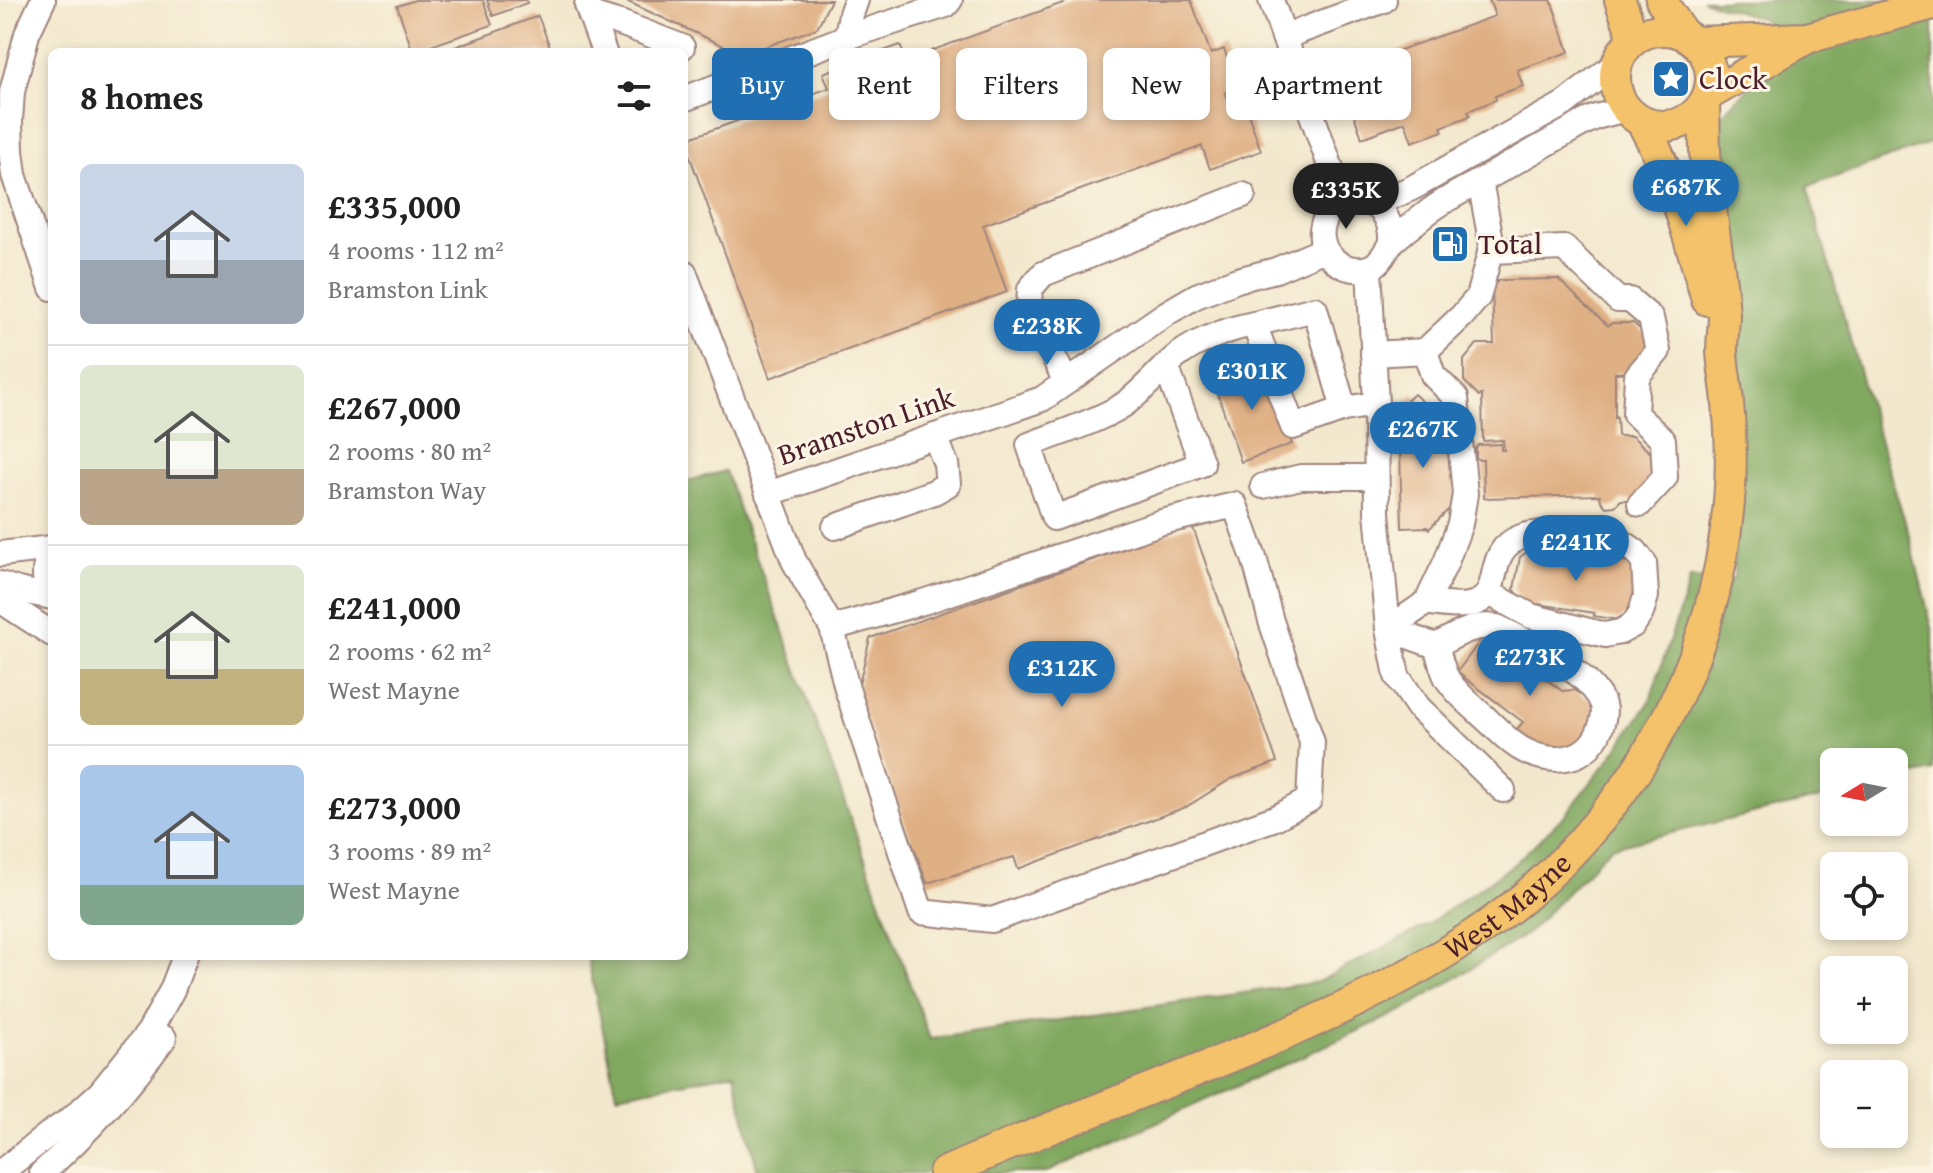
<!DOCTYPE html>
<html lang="en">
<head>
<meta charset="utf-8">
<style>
  body { margin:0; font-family:"Gentium Book Plus",serif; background:#f6f6f6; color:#222; height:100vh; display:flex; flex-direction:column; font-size:30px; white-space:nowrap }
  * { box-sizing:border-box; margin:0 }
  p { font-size:26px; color:#767676 }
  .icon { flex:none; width:44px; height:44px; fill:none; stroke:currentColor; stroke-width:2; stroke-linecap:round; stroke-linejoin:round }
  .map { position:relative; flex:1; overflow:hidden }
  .sheet { position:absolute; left:48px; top:48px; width:640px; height:912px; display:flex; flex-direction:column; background:#fff; border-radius:12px; box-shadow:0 4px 12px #0003 }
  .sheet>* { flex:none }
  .top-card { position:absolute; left:712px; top:48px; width:760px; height:72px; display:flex; gap:16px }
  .needle { width:52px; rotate:260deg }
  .tools { position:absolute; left:1820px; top:748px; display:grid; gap:16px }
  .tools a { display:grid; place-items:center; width:88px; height:88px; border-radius:12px; background:#fff; box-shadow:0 4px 12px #0003; font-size:40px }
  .price { position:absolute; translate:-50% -68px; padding:0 18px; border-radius:28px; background:#1f6fb2; color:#fff; font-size:26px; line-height:52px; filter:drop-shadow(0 2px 4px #0008) }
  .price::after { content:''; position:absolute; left:50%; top:48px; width:24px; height:18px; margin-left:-12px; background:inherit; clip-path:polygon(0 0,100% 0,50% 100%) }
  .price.selected { background:#222; color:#fff }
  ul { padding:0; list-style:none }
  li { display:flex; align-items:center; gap:24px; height:200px; padding:0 32px }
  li+li { border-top:2px solid #e0e0e0 }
  li span { display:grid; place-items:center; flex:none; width:224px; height:160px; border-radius:12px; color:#555 }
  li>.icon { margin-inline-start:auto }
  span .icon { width:96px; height:96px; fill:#fffc; stroke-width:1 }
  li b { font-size:34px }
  h2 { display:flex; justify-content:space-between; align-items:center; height:96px; padding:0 32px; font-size:34px }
  .tag { padding:0 28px; border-radius:12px; background:#fff; box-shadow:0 4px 12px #0003; font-size:28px; line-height:72px }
  .tag.selected { background:#1f6fb2; color:#fff }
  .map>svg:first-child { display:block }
</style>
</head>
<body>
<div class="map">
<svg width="1933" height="1173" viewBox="0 0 1933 1173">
  <rect width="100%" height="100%" fill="#fcf5e5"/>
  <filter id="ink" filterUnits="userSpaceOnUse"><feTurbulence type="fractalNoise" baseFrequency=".0125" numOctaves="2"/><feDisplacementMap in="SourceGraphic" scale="16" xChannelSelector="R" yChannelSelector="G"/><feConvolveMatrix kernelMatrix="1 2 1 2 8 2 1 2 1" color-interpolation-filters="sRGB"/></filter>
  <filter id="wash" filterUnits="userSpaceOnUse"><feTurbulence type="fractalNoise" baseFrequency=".006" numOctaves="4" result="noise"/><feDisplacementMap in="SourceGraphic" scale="32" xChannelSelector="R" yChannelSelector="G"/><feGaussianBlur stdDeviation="1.8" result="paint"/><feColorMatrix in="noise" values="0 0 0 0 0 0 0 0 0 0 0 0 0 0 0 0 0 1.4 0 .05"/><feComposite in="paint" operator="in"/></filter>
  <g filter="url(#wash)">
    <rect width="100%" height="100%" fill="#f3e8cd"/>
    <polygon fill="#80a85f" stroke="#656445" stroke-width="2" points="1702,0 1933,0 1933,142 1807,187 1870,409 1910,538 1933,632 1933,771 1894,780 1894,762 1834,762 1834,795 1611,847 1528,933 1404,1010 1045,1173 758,1173 734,1073 617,1095 587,956 684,956 684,482 725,471 930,1039 1318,982 1425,926 1514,864 1566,814 1608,761 1649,703 1690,579 1734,579 1737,339 1714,159 1721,115 1779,59 1763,19"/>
    <g id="blocks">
      <g fill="#e0b085">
        <polygon points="415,0 483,0 492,25 413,52 397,6"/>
        <polygon points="487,0 526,0 527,3 493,16"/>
        <polygon points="624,0 831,0 817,28 743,55"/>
        <polygon points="1071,0 1191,0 1211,54 1224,49 1238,88 1225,93 1228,101 1242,96 1261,151 1210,169 1202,146 983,225 1007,292 770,378 684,140 829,88 823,73 900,45 906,60"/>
        <polygon points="1489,0 1551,0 1569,52 1517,70 1523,86 1495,96 1496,100 1468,111 1470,116 1441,127 1443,131 1412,142 1405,122 1362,138 1339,72 1495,16"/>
        <polygon points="538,16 552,52 442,52"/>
        <polygon points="1558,279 1608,326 1612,323 1633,323 1648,336 1648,356 1634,372 1615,373 1615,418 1617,417 1618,436 1632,436 1655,457 1655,482 1638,500 1621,500 1615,506 1606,507 1601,501 1600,495 1484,498 1483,460 1479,460 1476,457 1476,448 1479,445 1501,444 1501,450 1504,450 1503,440 1483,441 1482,395 1479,396 1464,381 1464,360 1477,344 1494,344 1492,287 1499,280"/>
        <polygon points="1264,363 1292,444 1241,462 1213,380"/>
        <polygon points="1414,394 1424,403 1426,433 1454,459 1457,501 1429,529 1427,527 1402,528 1399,408"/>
        <polygon points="1192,525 1277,762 1231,779 1186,807 1018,869 1014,857 927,883 857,693 870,638"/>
        <polygon points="1547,537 1553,546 1552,552 1602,561 1602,558 1629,562 1639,578 1634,610 1619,620 1593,616 1594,613 1539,604 1530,611 1514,589 1520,557"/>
        <polygon points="1486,633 1562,691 1574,690 1592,702 1594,725 1575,751 1553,755 1537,742 1525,744 1518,738 1517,729 1523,722 1457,672"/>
      </g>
    </g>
  </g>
  <g filter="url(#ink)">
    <use href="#blocks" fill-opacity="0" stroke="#9e847c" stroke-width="2"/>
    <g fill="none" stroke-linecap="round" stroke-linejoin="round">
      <defs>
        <g id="minor">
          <polyline points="43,0 27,34 12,92 10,121 11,151 14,175 52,288"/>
          <polyline points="1271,0 1343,202"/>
          <polyline points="587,5 604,52"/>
          <polyline points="590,14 623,24 682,47"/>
          <polyline points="847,37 851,14 856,0"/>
          <polyline points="1284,37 1384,0"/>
          <polyline points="684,99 847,37 946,5 950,0"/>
          <polyline points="1375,204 1412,188 1564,104 1617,63"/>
          <path d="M1391 242C1394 194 1335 183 1323 225 1315 253 1345 277 1371 267 1384 261 1385 249 1394 240 1404 231 1416 222 1427 213 1447 197 1472 186 1495 173 1525 156 1555 139 1585 122L1596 117 1626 109"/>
          <polyline points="1490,251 1564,248 1618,300 1630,300 1651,318 1658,351 1637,376 1635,414 1663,440 1665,477 1640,504"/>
          <path d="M1369 268 1376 404 1377 512 1388 629 1436 646C1456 635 1474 623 1497 627 1529 643 1584 668 1601 700 1606 709 1604 719 1600 729 1586 767 1542 765 1514 744 1502 735 1492 724 1482 715 1470 704 1457 694 1448 680 1442 671 1440 657 1436 646"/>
          <polyline points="684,272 794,561 832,628 847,689 921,912 992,920 1275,818 1309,800 1312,742 1271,621 1255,561 1235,505 1162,522 923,602 832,628"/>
          <polyline points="1425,351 1462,316 1478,297 1492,246 1480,181"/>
          <polyline points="1373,354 1425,351 1433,375 1456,398 1465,494 1460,524 1446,562 1427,602 1388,629 1397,676 1418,707 1503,790"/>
          <path d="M1166 366 1202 464 1054 518 1029 445C1059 433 1093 423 1120 407 1143 393 1159 369 1180 354 1199 340 1231 328 1254 324"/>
          <polyline points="1066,382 1029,306 1030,289 1043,274 1243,195"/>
          <polyline points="1344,409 1315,309 1254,324 1293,427 1344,409 1376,404"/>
          <polyline points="1263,486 1301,477 1376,477"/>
          <polyline points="768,494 1042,399 1167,313 1196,296 1237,280 1276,270 1325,249"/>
          <polyline points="835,527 934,492 948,484 946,464 935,436"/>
          <path d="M52 552C43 565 42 581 52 594"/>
          <polyline points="0,554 52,548"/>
          <polyline points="0,584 18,590 52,597"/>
          <polyline points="0,600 52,634"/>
          <path d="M1427 602C1525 622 1470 556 1521 537 1547 527 1597 540 1625 544L1635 551 1644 563 1646 596 1641 613 1633 625 1620 632 1605 635 1531 616 1489 593"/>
          <polyline points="0,1173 49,1134 70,1120 100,1093 149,1032 172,990 185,956"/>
          <path d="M42 1173C88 1132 128 1088 164 1038"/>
        </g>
        <g id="major">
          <polyline points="1620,0 1634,39"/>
          <polyline points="1661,0 1683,34"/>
          <circle cx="1663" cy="78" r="48"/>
          <polyline points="1696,42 1807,38 1933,4"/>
          <polyline points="1708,95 1802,41"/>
          <path d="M1642 122C1674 180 1689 237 1707 300"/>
          <path id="s1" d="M944 1173C1123 1091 1321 1039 1485 927 1553 880 1616 810 1656 738 1697 666 1722 585 1729 502 1732 470 1731 436 1728 404 1727 387 1723 369 1722 352 1722 339 1724 326 1724 314 1721 269 1712 224 1707 179 1704 154 1705 129 1704 104"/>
        </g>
      </defs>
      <use href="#minor" stroke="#9e847c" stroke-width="28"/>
      <use href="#major" stroke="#9e847c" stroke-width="34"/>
      <use href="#minor" stroke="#fff" stroke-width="24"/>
      <use href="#major" stroke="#f3c26a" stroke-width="30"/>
    </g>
  </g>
  <defs>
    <symbol id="sight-square" viewBox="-11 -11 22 22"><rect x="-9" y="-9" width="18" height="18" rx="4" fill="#1f6fb2" stroke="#fcf5e5"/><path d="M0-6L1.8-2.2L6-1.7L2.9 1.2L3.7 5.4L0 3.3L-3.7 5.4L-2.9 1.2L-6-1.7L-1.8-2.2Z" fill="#fff"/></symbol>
    <symbol id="fuel-square" viewBox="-11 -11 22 22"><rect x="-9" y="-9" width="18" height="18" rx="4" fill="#1f6fb2" stroke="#fcf5e5"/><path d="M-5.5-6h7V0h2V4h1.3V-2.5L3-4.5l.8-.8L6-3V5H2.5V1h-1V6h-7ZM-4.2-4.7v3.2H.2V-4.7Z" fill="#fff"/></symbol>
  </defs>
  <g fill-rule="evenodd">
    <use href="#sight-square" x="1649" y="57" width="44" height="44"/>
    <use href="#fuel-square" x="1428" y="222" width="44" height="44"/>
  </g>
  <g text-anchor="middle" stroke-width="6" stroke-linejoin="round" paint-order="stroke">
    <g font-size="30" fill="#4a1f2b" stroke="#fcf5e5" text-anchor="start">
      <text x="1699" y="89">Clock</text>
      <text x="1478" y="254">Total</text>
    </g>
    <g font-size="30" fill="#4a1f2b" stroke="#fcf5e5">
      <text transform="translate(866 426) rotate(-19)" y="10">Bramston Link</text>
      <text dy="10" stroke="none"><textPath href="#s1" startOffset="626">West Mayne</textPath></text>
    </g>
  </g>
</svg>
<div class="tools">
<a><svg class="needle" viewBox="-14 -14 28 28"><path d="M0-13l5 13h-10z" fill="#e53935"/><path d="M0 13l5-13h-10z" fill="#767676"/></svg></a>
<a><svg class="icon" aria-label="locate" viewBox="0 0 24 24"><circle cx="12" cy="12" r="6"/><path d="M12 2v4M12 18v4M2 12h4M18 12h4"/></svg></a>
<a>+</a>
<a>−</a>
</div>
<b class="price" style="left:1686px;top:228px">£687K</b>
<b class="price selected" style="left:1346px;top:231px">£335K</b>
<b class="price" style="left:1047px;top:367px">£238K</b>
<b class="price" style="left:1252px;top:412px">£301K</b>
<b class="price" style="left:1423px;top:470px">£267K</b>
<b class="price" style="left:1576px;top:583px">£241K</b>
<b class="price" style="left:1530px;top:698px">£273K</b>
<b class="price" style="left:1062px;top:709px">£312K</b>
<div class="top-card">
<a class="tag selected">Buy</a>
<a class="tag">Rent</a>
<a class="tag">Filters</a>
<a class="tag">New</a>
<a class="tag">Apartment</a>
</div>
<section class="sheet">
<h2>8 homes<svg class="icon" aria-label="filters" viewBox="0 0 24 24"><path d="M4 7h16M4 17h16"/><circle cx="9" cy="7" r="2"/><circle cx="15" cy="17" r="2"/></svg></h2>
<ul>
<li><span style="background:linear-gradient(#c9d6e8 60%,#9aa5b1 0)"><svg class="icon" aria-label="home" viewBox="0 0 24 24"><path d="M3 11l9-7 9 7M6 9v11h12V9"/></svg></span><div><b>£335,000</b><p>4 rooms · 112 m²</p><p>Bramston Link</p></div></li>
<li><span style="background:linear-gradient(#dfe7d0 65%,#b9a48a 0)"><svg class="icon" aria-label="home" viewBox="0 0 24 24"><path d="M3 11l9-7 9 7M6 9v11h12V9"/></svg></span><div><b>£267,000</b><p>2 rooms · 80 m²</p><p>Bramston Way</p></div></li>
<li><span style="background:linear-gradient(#dfe7d0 65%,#c2b280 0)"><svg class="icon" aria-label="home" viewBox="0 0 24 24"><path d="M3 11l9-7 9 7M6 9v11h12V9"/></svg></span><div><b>£241,000</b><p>2 rooms · 62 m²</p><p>West Mayne</p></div></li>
<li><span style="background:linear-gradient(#a9c7e8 75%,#7fa58c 0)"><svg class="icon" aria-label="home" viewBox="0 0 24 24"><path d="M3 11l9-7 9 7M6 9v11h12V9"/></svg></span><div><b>£273,000</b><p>3 rooms · 89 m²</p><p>West Mayne</p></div></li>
</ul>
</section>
</div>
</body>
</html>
